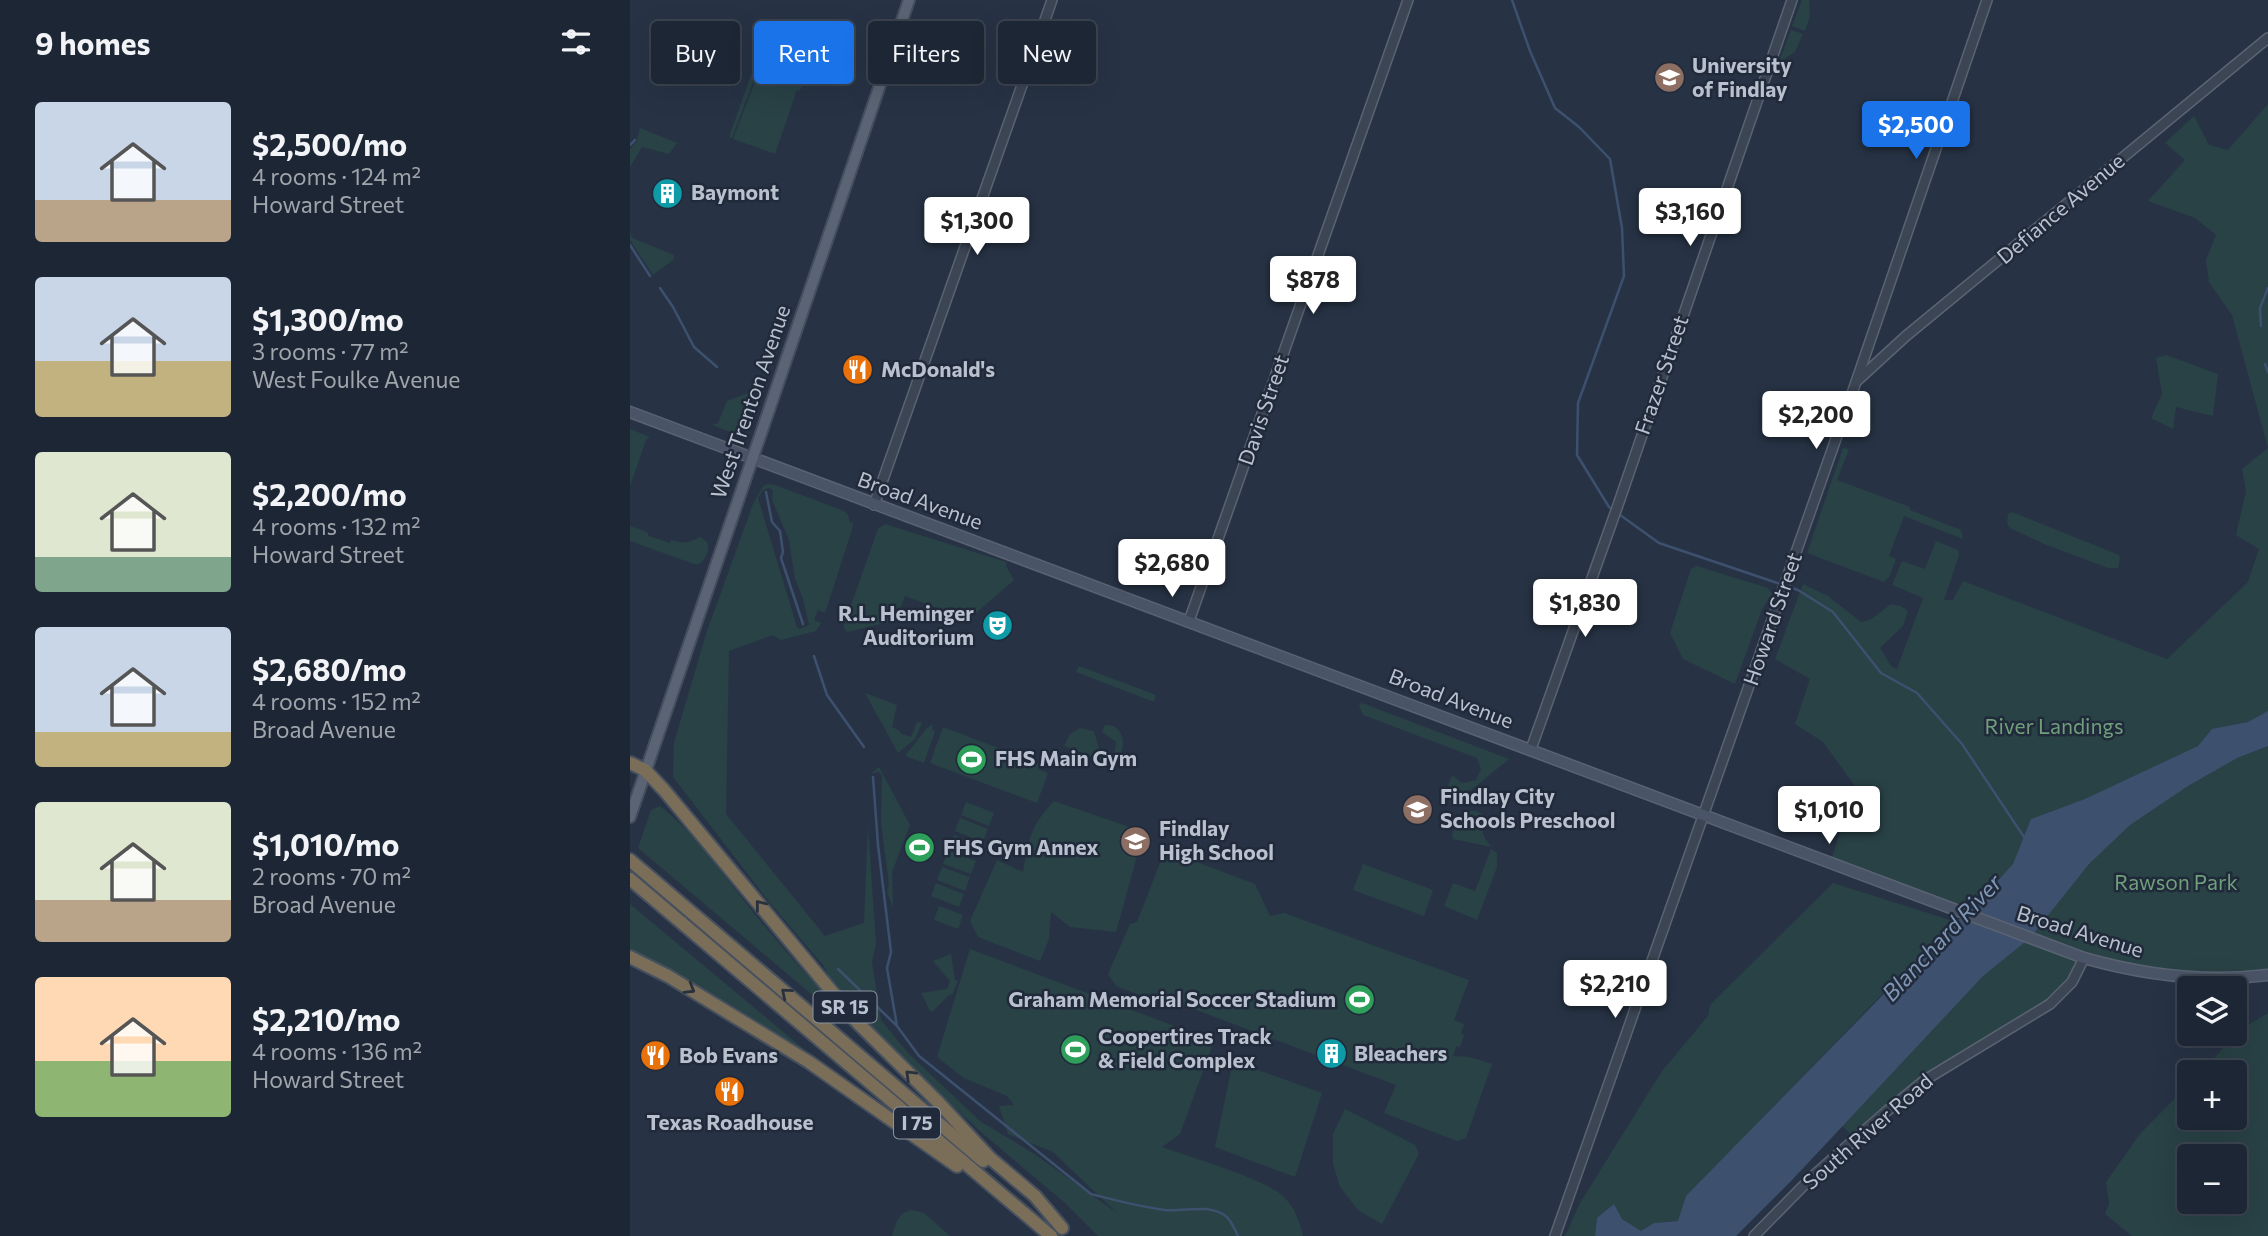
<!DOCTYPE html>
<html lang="en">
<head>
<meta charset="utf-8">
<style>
  body { margin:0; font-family:Commissioner,sans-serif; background:#252e3c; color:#f1f3f6; height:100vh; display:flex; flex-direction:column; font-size:26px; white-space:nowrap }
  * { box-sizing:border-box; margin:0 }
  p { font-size:23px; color:#a0a5ac }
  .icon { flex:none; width:38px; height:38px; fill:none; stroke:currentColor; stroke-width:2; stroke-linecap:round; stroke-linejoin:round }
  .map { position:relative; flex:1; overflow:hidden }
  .side { display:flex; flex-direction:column; background:#1d2634; width:630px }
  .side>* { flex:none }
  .hud { position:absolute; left:21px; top:21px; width:665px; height:63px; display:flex; gap:14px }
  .buttons { position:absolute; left:1547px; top:976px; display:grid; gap:14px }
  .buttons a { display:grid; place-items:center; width:70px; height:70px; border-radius:7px; background:#1d2634; box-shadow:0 7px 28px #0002,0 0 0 2px #3b434f; font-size:35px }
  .price { position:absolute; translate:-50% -60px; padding:0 16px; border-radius:7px; background:#fff; color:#222; font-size:23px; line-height:46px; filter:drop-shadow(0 2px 4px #0008) }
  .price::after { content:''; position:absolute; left:50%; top:42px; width:21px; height:16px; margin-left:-10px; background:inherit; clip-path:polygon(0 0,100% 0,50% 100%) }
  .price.current { background:#1a73e8; color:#fff }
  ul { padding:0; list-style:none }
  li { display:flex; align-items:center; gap:21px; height:175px; padding:0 35px }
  li span { display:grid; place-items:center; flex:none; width:196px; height:140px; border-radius:7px; color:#555 }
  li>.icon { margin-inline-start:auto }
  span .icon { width:84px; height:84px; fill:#fffc; stroke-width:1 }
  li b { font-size:30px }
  h2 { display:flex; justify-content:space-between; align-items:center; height:84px; padding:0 35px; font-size:30px }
  .pill { padding:0 24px; border-radius:7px; background:#1d2634; box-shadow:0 7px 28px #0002,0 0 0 2px #3b434f; font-size:24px; line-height:63px }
  .pill.current { background:#1a73e8; color:#fff }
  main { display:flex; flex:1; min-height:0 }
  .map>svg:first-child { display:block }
</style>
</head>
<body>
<main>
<section class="side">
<h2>9 homes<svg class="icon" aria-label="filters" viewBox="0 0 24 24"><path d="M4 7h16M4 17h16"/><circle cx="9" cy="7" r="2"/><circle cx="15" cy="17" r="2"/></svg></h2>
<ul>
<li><span style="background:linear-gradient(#c9d6e8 70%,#b9a48a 0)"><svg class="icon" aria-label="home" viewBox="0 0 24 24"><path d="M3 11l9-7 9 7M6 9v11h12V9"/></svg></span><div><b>$2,500/mo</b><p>4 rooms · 124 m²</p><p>Howard Street</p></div></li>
<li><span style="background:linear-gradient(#c9d6e8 60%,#c2b280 0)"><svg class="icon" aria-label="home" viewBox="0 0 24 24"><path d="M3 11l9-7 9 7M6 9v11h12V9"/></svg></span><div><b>$1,300/mo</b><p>3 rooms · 77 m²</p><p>West Foulke Avenue</p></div></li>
<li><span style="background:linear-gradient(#dfe7d0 75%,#7fa58c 0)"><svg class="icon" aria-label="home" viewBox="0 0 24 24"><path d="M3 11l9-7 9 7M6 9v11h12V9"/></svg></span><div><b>$2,200/mo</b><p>4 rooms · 132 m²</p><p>Howard Street</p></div></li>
<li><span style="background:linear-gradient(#c9d6e8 75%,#c2b280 0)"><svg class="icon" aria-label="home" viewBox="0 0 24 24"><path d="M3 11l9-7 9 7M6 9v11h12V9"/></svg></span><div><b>$2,680/mo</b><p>4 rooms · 152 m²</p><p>Broad Avenue</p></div></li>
<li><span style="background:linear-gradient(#dfe7d0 70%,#b9a48a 0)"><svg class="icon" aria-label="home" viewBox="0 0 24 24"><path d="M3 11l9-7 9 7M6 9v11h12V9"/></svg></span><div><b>$1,010/mo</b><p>2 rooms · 70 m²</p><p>Broad Avenue</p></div></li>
<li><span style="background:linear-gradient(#ffd9b3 60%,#8fb573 0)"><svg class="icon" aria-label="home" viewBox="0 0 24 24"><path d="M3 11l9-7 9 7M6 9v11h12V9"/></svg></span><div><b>$2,210/mo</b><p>4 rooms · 136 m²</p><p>Howard Street</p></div></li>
</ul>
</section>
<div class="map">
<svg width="1638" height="1236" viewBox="0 0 1638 1236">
  <rect width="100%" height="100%" fill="#273345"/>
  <g fill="#294246" fill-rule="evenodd">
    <polygon points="1172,0 1179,0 1180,16 1175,31 1162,26"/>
    <polygon points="143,29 102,138 99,137 136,33 138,30"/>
    <polygon points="145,30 159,46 172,51 163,74 174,79 170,91 167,90 145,154 103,139"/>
    <polygon points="1161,30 1173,34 1165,52 1151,61 1150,59"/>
    <polygon points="1638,104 1638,974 1553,977 1454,958 1442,982 1420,1004 1295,1080 1225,1139 1190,1103 1358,923 1200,863 1225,786 1193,742 1165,724 1180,679 1145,659 1173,584 1198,596 1231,622 1240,620 1261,604 1271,606 1278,611 1273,626 1250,648 1261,666 1267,669 1293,598 1262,585 1272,561 1295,569 1306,541 1328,550 1329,555 1314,600 1323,600 1333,581 1537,659 1618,582 1629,549 1606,535 1616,491 1612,469 1638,448 1602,315 1579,282 1576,260 1586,235 1565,218 1518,201 1555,160 1535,143 1564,116 1579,145 1598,150"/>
    <polygon points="10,128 47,143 39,154 12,147 0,167 0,149 7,141"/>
    <polygon points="0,232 2,238 44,255 44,259 23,275 0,240"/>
    <polygon points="1536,355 1588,374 1583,416 1546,407 1543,429 1521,418 1532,394 1526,358"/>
    <polygon points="118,393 126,396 115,429 105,434 82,425 88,423 97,401"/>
    <polygon points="0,429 20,437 16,440 0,486"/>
    <polygon points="1213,448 1219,449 1207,480 1280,507 1280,510 1331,530 1333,539 1274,516 1259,556 1266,559 1260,576 1254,582 1177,553"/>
    <path d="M138 484 145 485 214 511 218 515 220 523 223 522 222 530 195 613 188 610 184 620 191 623 186 631 151 640 143 635 99 651 96 814 195 936 234 923 238 826 246 944 242 962 251 1020 278 1053 350 1121 403 1153 487 1213 423 1152 378 1134 369 1106 384 1105 377 1096 334 1078 307 1057 340 949 584 1041 550 1134 532 1147C560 1157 636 1179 654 1197 665 1208 670 1222 673 1236H468L435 1203 352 1133 274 1061 226 1010 202 983 193 965 140 903 43 777 44 743 76 634 123 504 133 486ZM139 488 143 490 142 500 159 540 165 579 173 599 179 625 170 629 167 627 128 498 133 490Z"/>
    <polygon points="1382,512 1489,555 1490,559 1488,568 1478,568 1414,544 1380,528 1377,524 1378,514"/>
    <polygon points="255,524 376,562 376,566 384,580 338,620 275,596 266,620 218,632 214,629 214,625 248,529"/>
    <path d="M0 526 17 532 19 536 40 543 41 540C54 544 59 543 70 537L77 542C80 551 76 558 69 564H64L0 541Z"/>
    <polygon points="1067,566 1138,588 1142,594 1132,609 1105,684 1053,659 1040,633 1061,569"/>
    <polygon points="449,666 526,695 524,702 446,672"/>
    <polygon points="235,693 267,705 262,727 270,731 270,733 281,737 287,722 292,723 285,739 268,753"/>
    <polygon points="732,703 879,759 841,790 832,791 818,786 822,775 832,783 846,780 851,769 847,758 733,715 729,705"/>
    <polygon points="303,724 302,729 305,731 294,763 275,756 296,729"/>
    <path d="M475 725 484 726C496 735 494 747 489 760L484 756 486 742 472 732Z"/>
    <polygon points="313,727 410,764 408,769 418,773 407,803 300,763"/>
    <polygon points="450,728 464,731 470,753 480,756 488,764 486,766 434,746 440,734"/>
    <polygon points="249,767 280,825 262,872 263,908 257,892 259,884 251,823 252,775 248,772 240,774"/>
    <path d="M424 801 508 830 512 838 486 932 440 927 421 912 419 939 410 961 348 937 340 921 367 860 393 872C399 839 400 826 424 801Z"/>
    <polygon points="336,802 364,813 359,826 331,815"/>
    <path d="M30 806C64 832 96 878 123 912 156 953 191 991 228 1028L225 1031 8 848 21 810Z"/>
    <path d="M839 811H846L854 815 856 820C849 835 854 835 861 847L823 839 822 833Z"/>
    <polygon points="330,818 358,829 353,842 325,831"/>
    <polygon points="324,835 352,845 347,858 319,848"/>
    <polygon points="861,849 867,853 867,867 847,920 814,906 823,883 845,891"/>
    <polygon points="535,850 625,884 640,916 654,913 839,980 824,1020 834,1024 831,1033 834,1035 830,1047 826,1046 823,1056 839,1057 862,1064 836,1138 827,1141 754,1113 766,1085 545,1002 535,1005 486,986 478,974 500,924 507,922"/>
    <polygon points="318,851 346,861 341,874 313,864"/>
    <polygon points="733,864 803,890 794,916 723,890"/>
    <polygon points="312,867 340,877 335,891 307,880"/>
    <polygon points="306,883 334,894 329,907 301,896"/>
    <polygon points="1203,883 1323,921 1116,1135 1048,1221 1024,1223 1011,1232 992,1219 967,1218 965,1236 935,1236 950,1203 1032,1071 1078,1016 1080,1005"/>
    <polygon points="0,904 175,1050 174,1052 113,1012 0,949"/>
    <polygon points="309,906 333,915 328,929 304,920"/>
    <polygon points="321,954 325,980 328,981 322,995 320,994 303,1011 300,1011 291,993 317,989 320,981 303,961"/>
    <path d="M1638 1013V1236H1502L1475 1214 1479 1204 1476 1182 1510 1134 1559 1084V1118H1605V1073H1571L1608 1031ZM1559 1157H1605V1202H1559Z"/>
    <polygon points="603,1061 692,1093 665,1177 585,1147"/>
    <polygon points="715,1109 785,1145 789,1154 752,1224 728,1210 710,1187 703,1164 703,1134"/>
    <path d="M282 1210 294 1213 320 1236H262C266 1224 268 1212 282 1210Z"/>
  </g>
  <polygon fill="#3d506e" points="1638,711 1638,746 1607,758 1558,786 1500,825 1459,864 1400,938 1353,976 1163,1179 1106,1236 965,1236 967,1218 984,1204 992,1219 1011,1231 1024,1223 1048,1221 1056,1196 1245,1003 1323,921 1340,916 1344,907 1383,864 1401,819 1455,799 1568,746 1582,729 1618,722"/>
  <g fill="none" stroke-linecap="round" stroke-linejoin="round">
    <g stroke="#3d506e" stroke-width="2.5">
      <polyline points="882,0 900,51 925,108 949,127 980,159 992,228 994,276 948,403 947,455 979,507 1029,543 1168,590 1203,612 1251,673 1287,693 1332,744 1394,837"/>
      <polyline points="0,145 5,140"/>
      <polyline points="0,245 20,276"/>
      <polyline points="30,288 43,307 64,347 87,367"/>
      <polyline points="1631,326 1630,308 1638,288"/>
      <polyline points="1635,364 1638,372"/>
      <polyline points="136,492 142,522 150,531 153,552 151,558 173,624"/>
      <polyline points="184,656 197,695 234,747"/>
      <path d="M243 777 248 845 261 952 257 968 267 1026 289 1056 461 1194C485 1200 510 1207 535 1210 556 1212 573 1204 593 1214 601 1219 604 1228 608 1236"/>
      <polyline points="208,969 266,1025"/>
    </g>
    <defs>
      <g id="tertiary">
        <polyline points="1228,380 1276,336 1638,38"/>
        <polyline points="244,505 422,0"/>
        <polyline points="559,621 778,0"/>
        <polyline points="901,749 988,505 1162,0"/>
        <polyline points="925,1236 1226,382 1357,0"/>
        <polyline points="1124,1236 1183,1176 1258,1110 1295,1080 1420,1004 1442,982 1454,958"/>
      </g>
      <path id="secondary" d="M0 412 1454 958C1514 975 1575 983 1638 975"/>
      <polyline id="primary" points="0,817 279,0"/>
      <g id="motorway">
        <polyline points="0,763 15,770 34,790 228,1023 309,1103 360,1158 405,1196 432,1228"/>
        <polyline points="0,860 353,1161"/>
        <polyline points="0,879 421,1236"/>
        <polyline points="0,957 38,976 179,1062 327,1166"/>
      </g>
    </defs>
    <use href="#tertiary" stroke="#5a6372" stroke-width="12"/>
    <use href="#secondary" stroke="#5a6372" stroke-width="13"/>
    <use href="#primary" stroke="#454e5e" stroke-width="14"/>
    <use href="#motorway" stroke="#46505f" stroke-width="16"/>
    <use href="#tertiary" stroke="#3c4554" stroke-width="9"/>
    <use href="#secondary" stroke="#4a5467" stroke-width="10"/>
    <use href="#primary" stroke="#5a6474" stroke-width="10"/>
    <use href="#motorway" stroke="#7a6e59" stroke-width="12"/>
  </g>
  <defs><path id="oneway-chevron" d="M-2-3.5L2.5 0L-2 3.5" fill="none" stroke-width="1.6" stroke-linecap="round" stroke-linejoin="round" transform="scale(1.75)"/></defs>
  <g stroke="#29313d">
    <use href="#oneway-chevron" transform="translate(130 905) rotate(-129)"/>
    <use href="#oneway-chevron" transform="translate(60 989) rotate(31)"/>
    <use href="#oneway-chevron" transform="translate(156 993) rotate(-140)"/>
    <use href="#oneway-chevron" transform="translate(280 1075) rotate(-136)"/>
  </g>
  <defs>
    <symbol id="university-disc" viewBox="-11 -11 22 22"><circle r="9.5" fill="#8d6e63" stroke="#202a3a"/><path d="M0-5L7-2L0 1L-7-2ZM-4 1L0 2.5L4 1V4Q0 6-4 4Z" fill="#fff"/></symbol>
    <symbol id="building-disc" viewBox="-11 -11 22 22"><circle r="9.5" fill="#0f9aa8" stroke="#202a3a"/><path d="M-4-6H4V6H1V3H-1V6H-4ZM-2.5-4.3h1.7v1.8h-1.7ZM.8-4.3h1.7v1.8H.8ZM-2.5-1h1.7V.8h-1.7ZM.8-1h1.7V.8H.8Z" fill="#fff"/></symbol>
    <symbol id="restaurant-disc" viewBox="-11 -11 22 22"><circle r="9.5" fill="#e8710a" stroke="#202a3a"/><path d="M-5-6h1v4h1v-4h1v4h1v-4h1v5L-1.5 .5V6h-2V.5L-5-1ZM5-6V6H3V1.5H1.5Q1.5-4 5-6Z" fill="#fff"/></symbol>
    <symbol id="theatre-disc" viewBox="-11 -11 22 22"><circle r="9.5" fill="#0f9aa8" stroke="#202a3a"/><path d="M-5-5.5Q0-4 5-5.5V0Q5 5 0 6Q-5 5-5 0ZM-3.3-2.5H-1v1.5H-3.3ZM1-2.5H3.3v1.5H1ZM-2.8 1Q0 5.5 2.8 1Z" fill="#fff"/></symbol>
    <symbol id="stadium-disc" viewBox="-11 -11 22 22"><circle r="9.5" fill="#2e9e5b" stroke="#202a3a"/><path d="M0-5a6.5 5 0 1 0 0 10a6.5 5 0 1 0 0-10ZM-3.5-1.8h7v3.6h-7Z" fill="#fff"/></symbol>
    <symbol id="school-disc" viewBox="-11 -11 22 22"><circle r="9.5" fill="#8d6e63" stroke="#202a3a"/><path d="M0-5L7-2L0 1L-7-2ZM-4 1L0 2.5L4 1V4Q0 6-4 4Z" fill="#fff"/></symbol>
  </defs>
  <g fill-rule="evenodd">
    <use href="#university-disc" x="1022" y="60" width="35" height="35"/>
    <use href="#building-disc" x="20" y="176" width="35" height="35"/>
    <use href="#restaurant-disc" x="210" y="352" width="35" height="35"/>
    <use href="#theatre-disc" x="350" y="608" width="35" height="35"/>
    <use href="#stadium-disc" x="324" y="742" width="35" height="35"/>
    <use href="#school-disc" x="770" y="792" width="35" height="35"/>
    <use href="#school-disc" x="488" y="824" width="35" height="35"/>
    <use href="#stadium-disc" x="272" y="830" width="35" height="35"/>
    <use href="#stadium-disc" x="712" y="982" width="35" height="35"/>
    <use href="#stadium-disc" x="428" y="1032" width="35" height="35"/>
    <use href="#building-disc" x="684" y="1036" width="35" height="35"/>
    <use href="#restaurant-disc" x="8" y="1038" width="35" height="35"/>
    <use href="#restaurant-disc" x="82" y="1074" width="35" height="35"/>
  </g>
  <g text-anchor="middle" stroke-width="5" stroke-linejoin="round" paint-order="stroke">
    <g fill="#202a3a" stroke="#8c94a2" stroke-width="2">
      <rect x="183.5" y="991.5" width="63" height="31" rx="5"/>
      <rect x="264" y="1107.5" width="46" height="31" rx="5"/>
    </g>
    <g font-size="19" font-weight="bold" fill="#bac1ce">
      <text x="215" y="1014">SR 15</text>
      <text x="287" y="1130">I 75</text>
    </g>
    <g font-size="21" font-weight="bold" fill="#bac1ce" stroke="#202a3a" text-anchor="start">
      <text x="1062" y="73">University<tspan x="1062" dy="24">of Findlay</tspan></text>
      <text x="61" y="200">Baymont</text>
      <text x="251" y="377">McDonald's</text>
      <text x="344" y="621" text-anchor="end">R.L. Heminger<tspan x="344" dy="24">Auditorium</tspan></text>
      <text x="365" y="766">FHS Main Gym</text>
      <text x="810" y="804">Findlay City<tspan x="810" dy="24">Schools Preschool</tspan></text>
      <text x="529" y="836">Findlay<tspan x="529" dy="24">High School</tspan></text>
      <text x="313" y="855">FHS Gym Annex</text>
      <text x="706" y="1007" text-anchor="end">Graham Memorial Soccer Stadium</text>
      <text x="468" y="1044">Coopertires Track<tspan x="468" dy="24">&amp; Field Complex</tspan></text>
      <text x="724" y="1061">Bleachers</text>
      <text x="49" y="1063">Bob Evans</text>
      <text x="100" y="1130" text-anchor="middle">Texas Roadhouse</text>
    </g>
    <g font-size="21" fill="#bac1ce" stroke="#202a3a">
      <text transform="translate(1431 209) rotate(-40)" y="7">Defiance Avenue</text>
      <text transform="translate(1032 375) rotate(-71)" y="7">Frazer Street</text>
      <text transform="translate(121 402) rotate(-71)" y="7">West Trenton Avenue</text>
      <text transform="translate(634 410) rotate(-71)" y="7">Davis Street</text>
      <text transform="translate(290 501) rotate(20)" y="7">Broad Avenue</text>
      <text transform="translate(1143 619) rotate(-71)" y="7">Howard Street</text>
      <text transform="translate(821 699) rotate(21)" y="7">Broad Avenue</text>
      <text transform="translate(1450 932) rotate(17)" y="7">Broad Avenue</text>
      <text transform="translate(1238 1132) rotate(-41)" y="7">South River Road</text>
    </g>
    <g font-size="21" fill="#709f7c" stroke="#202a3a">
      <text x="1424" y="734">River Landings</text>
      <text x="1546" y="890">Rawson Park</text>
    </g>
    <g font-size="23" font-style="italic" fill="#8096b5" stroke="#202a3a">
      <text transform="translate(1312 938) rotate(-47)" y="8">Blanchard River</text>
    </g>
  </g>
</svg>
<div class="buttons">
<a><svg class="icon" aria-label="layers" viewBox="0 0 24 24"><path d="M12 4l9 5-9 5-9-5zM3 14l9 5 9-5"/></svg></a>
<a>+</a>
<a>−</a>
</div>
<b class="price current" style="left:1286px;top:161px">$2,500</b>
<b class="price" style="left:1060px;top:248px">$3,160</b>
<b class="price" style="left:347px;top:257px">$1,300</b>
<b class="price" style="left:683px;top:316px">$878</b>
<b class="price" style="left:1186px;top:451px">$2,200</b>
<b class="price" style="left:542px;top:599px">$2,680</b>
<b class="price" style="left:955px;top:639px">$1,830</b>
<b class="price" style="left:1199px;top:846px">$1,010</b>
<b class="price" style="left:985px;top:1020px">$2,210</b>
<div class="hud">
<a class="pill">Buy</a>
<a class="pill current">Rent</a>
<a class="pill">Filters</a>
<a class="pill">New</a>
</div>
</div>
</main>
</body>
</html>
